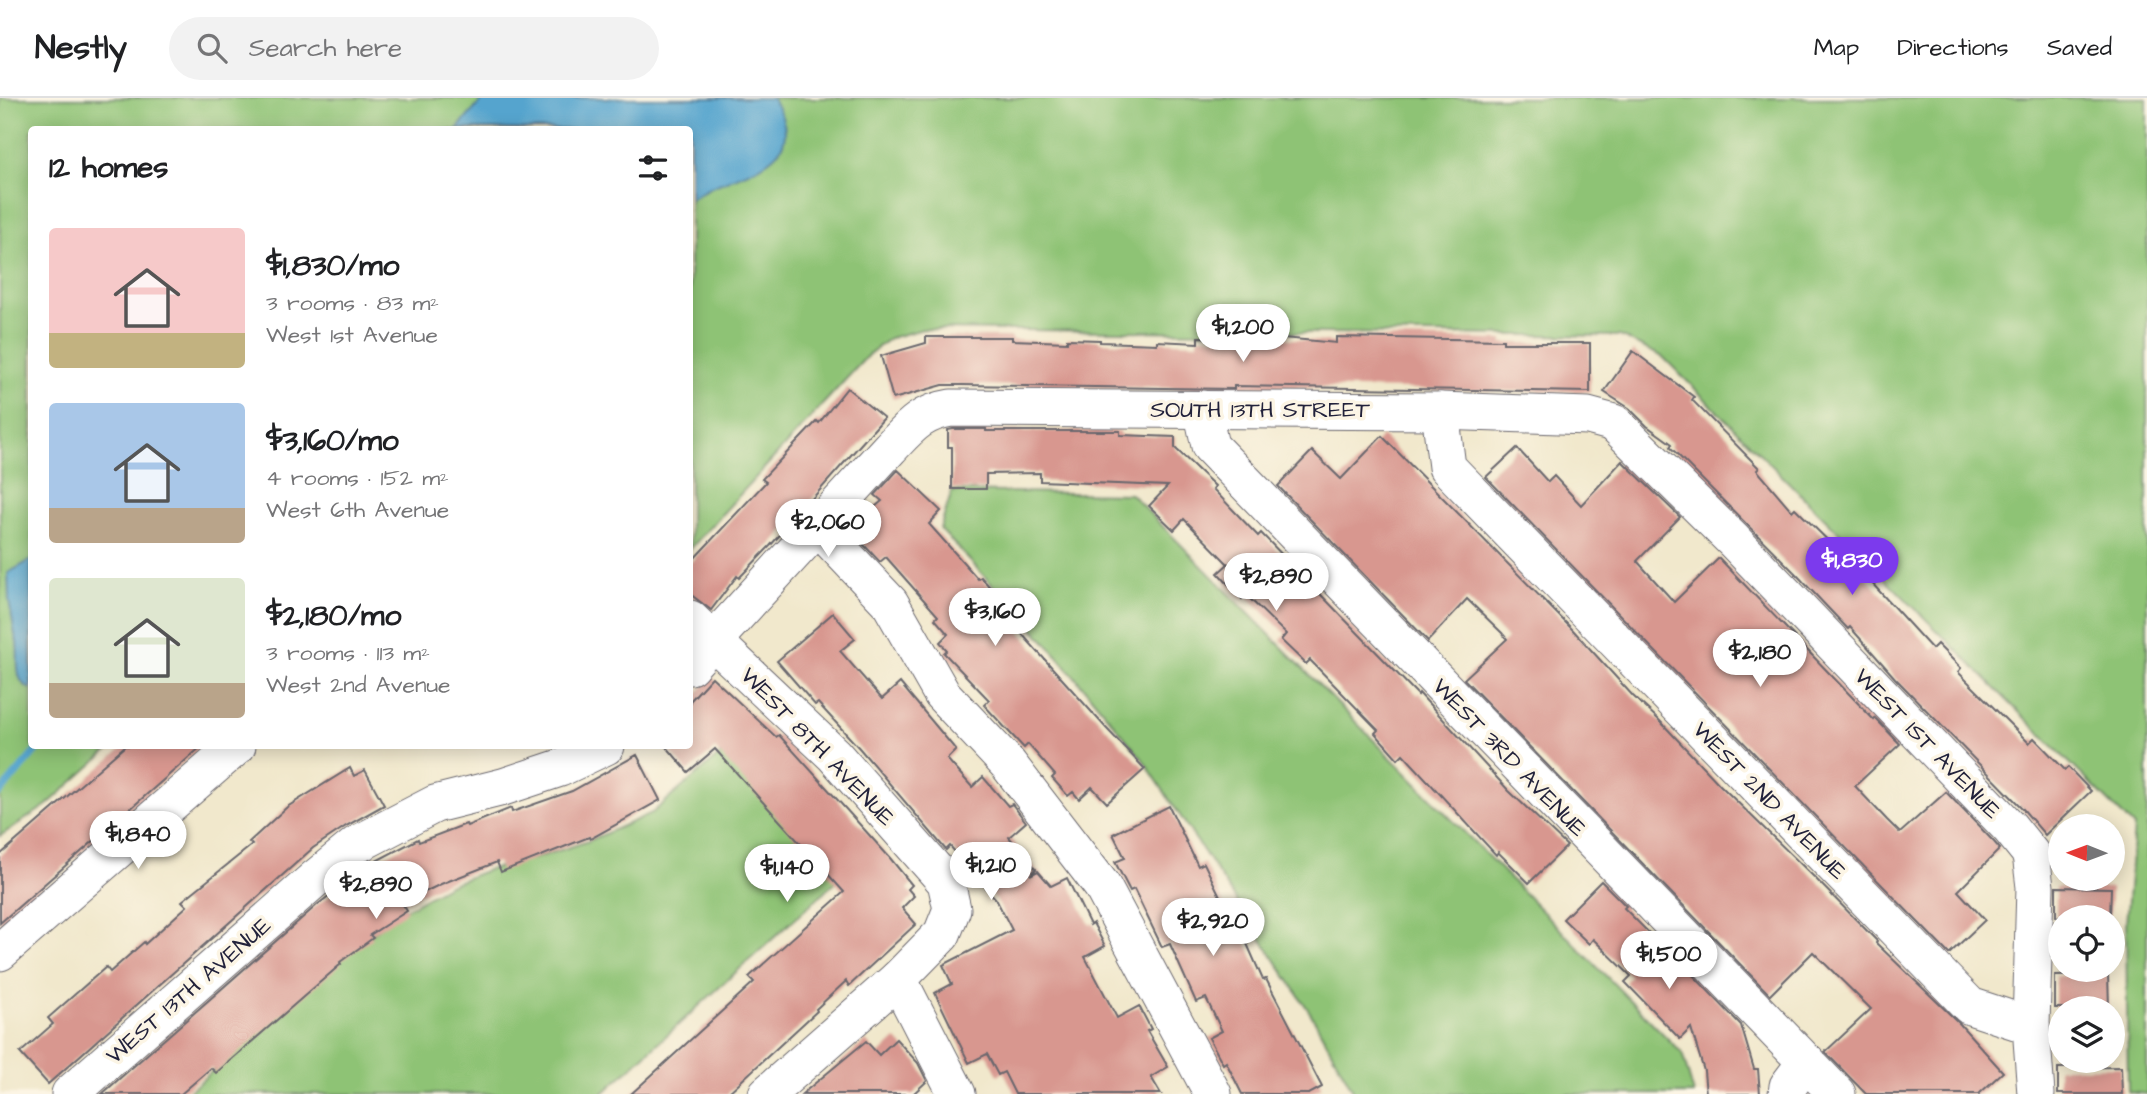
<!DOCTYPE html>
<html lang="en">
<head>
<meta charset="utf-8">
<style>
  body { margin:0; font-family:"Architects Daughter",sans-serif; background:#f2f2f2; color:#202124; height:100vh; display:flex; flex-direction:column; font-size:26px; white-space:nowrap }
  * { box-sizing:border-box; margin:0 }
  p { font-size:23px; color:#757577 }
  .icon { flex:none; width:38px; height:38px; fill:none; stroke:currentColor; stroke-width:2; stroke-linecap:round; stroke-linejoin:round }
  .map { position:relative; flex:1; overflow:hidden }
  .sheet { position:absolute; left:28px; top:28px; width:665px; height:623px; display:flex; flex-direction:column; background:#fff; border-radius:7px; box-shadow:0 4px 18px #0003 }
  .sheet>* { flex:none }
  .needle { width:46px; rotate:271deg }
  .tools { position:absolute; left:2048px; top:716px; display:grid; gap:14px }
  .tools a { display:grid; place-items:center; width:77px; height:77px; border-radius:50%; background:#fff; box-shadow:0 4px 18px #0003; font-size:35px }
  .price { position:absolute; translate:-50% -60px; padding:0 16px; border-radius:24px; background:#fff; color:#222; font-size:23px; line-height:46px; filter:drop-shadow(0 2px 4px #0008) }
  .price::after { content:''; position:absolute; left:50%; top:42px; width:21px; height:16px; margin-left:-10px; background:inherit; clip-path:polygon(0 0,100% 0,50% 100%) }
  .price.current { background:#7c3aed; color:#fff }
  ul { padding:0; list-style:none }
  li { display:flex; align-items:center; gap:21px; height:175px; padding:0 21px }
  li span { display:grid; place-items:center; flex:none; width:196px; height:140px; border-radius:7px; color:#555 }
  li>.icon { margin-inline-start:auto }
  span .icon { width:84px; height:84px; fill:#fffc; stroke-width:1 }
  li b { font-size:30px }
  h2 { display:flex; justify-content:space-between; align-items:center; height:84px; padding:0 21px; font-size:30px }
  header { display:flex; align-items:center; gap:42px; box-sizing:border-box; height:98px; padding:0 35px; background:#fff; border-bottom:2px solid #e0e0e0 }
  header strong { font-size:33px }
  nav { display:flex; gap:38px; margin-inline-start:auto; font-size:24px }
  .search { width:490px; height:63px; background:#f2f2f2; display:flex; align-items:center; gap:18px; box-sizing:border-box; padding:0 24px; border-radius:38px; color:#757577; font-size:26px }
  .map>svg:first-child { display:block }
</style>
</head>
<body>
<header>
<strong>Nestly</strong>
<div class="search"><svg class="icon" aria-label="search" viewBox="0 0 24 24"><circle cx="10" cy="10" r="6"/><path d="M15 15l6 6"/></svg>Search here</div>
<nav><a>Map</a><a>Directions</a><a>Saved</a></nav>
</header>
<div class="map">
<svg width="2147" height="996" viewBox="0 0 2147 996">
  <rect width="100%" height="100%" fill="#fcf5e5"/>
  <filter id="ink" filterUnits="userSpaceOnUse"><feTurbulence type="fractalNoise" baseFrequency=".0143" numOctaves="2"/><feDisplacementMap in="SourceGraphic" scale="14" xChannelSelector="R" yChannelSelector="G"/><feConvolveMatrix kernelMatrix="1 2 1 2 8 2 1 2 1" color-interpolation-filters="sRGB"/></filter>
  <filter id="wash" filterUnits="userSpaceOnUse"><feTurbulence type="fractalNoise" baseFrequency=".00686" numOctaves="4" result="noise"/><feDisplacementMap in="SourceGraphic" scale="28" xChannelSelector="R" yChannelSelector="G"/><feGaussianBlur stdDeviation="1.57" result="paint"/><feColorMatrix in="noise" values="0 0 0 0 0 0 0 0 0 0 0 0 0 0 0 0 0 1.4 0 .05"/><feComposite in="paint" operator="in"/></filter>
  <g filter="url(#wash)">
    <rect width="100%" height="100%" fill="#f1e8cc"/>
    <g fill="#8ec375" stroke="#587258" stroke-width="2">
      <polygon points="0,0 2147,0 2147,996 2128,994 2126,826 2134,729 1663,259 1620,238 923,231 890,240 869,256 690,451 690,32 32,32 32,648 113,648 47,707 0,738"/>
      <polygon points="952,393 1131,396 1682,955 1694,996 1355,996 1311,916 1142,660 1045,543 940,431"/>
      <polygon points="721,656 843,777 602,996 186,996 345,857 397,816 449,787 487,772 537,760 591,742 652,715"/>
    </g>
    <g fill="#54a4ce" stroke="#3b6384" stroke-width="2">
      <path d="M484 0H772C809 55 761 69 719 86 709 89 699 96 690 101V32L457 31Z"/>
      <path d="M31 462V591C9 582 23 554 15 537L9 503 8 475Z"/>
    </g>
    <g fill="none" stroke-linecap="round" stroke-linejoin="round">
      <polyline stroke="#54a4ce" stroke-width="7" points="0,695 40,648"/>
    </g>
    <g id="blocks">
      <g fill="#d8978f">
        <polygon points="926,239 1012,239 1012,242 1067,244 1067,241 1100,242 1100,244 1157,246 1157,243 1198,245 1198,239 1283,240 1336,245 1336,239 1503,242 1503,245 1590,245 1590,294 1234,288 1234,291 962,287 943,287 893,301 881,258 926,245"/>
        <polygon points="1633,253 1694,299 1692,302 1759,370 1757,372 1792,413 1795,410 1859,473 1860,472 1932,551 1937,546 1961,570 1958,574 2029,645 2034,640 2065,672 2068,669 2091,693 2045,737 2023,711 1895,580 1850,529 1848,531 1795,475 1670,349 1672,346 1647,328 1629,310 1604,294"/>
        <polygon points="847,290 884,320 770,448 739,480 737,478 711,512 690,496 690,465 766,384 762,381 817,323 819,325"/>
        <polygon points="953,331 986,331 986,333 1120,333 1120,337 1175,339 1175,350 1215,388 1213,391 1258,438 1261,435 1418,597 1419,595 1509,693 1567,748 1529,785 1498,754 1496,757 1403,656 1398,661 1375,635 1378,632 1310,562 1306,566 1281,542 1286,536 1246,497 1242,501 1218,475 1228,466 1184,421 1174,432 1149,408 1168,388 1040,383 1040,375 986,376 986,391 952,391 952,349 948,349 948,332"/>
        <polygon points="1382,338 1572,531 1633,598 1658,621 1720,687 1815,780 1877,843 1876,845 1959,925 2003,974 1979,996 1866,996 1825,954 1871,911 1813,854 1770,897 1464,581 1507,541 1502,535 1467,501 1428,543 1278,388 1312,353 1341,381"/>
        <polygon points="1517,350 1548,384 1554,378 1581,407 1622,363 1680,419 1637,463 1674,504 1719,460 1874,622 1875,620 1900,646 1855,688 1887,722 1900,735 1946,694 1994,744 2000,751 1958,793 1985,822 1949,856 1486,379"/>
        <polygon points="898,372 941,413 929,426 978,481 981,479 1018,521 1013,526 1106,630 1145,671 1107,705 1092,689 1079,701 1073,694 1068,698 1052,680 1055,677 1028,646 1024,650 984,607 989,602 944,555 947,552 940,544 948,536 935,521 938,518 886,459 880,464 849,431 882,403 875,397"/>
        <polygon points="833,515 855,541 840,553 882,601 900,585 956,652 947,661 972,689 983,679 1008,708 1012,706 1026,724 1009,739 1036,771 1030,777 1038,773 1051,788 1067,780 1090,827 1093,825 1105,848 1085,859 1117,920 1139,908 1151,931 1147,933 1168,969 1151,979 1161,996 1015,996 1004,974 998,977 987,956 969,965 935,895 952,886 943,867 1012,832 996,801 950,748 946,752 860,651 818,605 815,607 777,563"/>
        <polygon points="712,579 776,639 779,637 890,760 912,787 908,791 914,798 902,810 916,826 849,888 846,883 816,911 817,913 727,996 631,996 754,884 749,879 844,794 715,651 688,674 666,648 690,648 690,603"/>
        <polygon points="125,648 202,648 0,825 0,757"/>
        <polygon points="637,657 660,702 590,741 589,739 501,774 497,764 441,786 402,805 407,813 370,837 373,840 340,864 341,866 216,975 211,970 181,996 102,996 317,807 347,784 346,783 376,763 418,741 419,744 466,726 467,728 511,710 512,714 572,693"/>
        <polygon points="350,670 354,678 365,672 384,707 346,728 313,750 48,986 20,955 53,926 48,920 106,869 110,874 144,844 145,846 187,808 182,803 252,747 249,744 287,709"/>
        <polygon points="1169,708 1198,768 1204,765 1233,825 1237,823 1263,882 1266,881 1322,989 1309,996 1242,996 1226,964 1223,966 1209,940 1222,933 1206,900 1196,904 1170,846 1162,849 1134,791 1130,793 1115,764 1125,760 1113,736"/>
        <polygon points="1601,783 1626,808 1624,810 1661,847 1664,847 1741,927 1754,971 1758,971 1760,996 1706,996 1704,973 1691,930 1680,941 1625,884 1631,878 1593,841 1589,846 1563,821"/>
        <polygon points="2056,789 2111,790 2110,819 2056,819"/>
        <polygon points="2108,877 2109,910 2055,910 2055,878"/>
        <polygon points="896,941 918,965 927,983 913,996 802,996 866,943 879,957"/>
        <polygon points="2121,969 2122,996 2058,996 2058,970"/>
      </g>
    </g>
  </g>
  <g filter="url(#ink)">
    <use href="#blocks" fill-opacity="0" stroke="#6a676e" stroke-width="2"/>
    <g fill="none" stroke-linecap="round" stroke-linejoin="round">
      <defs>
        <g id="minor">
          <polyline points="1202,311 1210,348 1837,996"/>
          <polyline points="1440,313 1447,369 1970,908 2031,928"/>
          <polyline points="818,429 890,505 942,596 1008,666 1102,788 1213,996"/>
          <polyline points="690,521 834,657 946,784 952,811 942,836 898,881 957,996"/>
          <path d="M690 568 889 351C910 329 920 315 951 310L1440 313 1588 318 1614 325 1734 443 2010 730 2031 756 2035 789 2031 928 2036 996"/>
          <polyline points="0,854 237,648"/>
          <polyline points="70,996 317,779 356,747 435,706 503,689 560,670 606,648"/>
          <polyline points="767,996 898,881"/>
          <polyline points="1787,996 1788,988 1806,964"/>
        </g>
      </defs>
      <use href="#minor" stroke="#6a676e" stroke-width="39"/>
      <use href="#minor" stroke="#fff" stroke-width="37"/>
    </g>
  </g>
  <g text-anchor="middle" stroke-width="7" stroke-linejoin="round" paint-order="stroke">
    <g font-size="23" fill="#22223b" stroke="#fcf5e5">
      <text x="1260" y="319">SOUTH 13TH STREET</text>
      <text transform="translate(1928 645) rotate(46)" y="8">WEST 1ST AVENUE</text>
      <text transform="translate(818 648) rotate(46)" y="8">WEST 8TH AVENUE</text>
      <text transform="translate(1510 659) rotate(46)" y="8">WEST 3RD AVENUE</text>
      <text transform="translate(1770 702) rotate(46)" y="8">WEST 2ND AVENUE</text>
      <text transform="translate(188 892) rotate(-41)" y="8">WEST 13TH AVENUE</text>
    </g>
  </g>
</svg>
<div class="tools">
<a><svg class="needle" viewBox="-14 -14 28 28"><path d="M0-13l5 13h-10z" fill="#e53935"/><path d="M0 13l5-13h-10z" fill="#757577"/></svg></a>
<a><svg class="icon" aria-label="locate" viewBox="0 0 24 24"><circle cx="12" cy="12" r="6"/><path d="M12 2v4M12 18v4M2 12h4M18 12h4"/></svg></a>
<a><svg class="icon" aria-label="layers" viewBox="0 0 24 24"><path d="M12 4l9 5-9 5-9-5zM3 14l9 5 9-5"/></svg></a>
</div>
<b class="price" style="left:1243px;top:266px">$1,200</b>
<b class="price" style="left:828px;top:461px">$2,060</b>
<b class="price current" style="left:1852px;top:499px">$1,830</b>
<b class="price" style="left:1276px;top:515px">$2,890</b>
<b class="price" style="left:995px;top:550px">$3,160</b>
<b class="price" style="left:1760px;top:591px">$2,180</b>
<b class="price" style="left:138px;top:773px">$1,840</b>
<b class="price" style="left:991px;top:804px">$1,210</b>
<b class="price" style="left:787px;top:806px">$1,140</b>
<b class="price" style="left:376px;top:823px">$2,890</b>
<b class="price" style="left:1213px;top:860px">$2,920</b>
<b class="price" style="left:1669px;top:893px">$1,500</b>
<section class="sheet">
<h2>12 homes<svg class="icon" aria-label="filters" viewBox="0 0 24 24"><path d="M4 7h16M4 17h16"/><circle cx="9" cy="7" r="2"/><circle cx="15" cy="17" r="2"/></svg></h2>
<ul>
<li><span style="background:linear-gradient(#f6c9c9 75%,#c2b280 0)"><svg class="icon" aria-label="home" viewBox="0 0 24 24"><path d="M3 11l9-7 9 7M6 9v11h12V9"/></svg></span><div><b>$1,830/mo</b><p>3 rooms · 83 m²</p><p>West 1st Avenue</p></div></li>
<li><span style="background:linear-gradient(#a9c7e8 75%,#b9a48a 0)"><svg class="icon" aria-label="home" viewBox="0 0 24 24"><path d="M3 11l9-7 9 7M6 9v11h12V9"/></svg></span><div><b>$3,160/mo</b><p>4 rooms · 152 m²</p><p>West 6th Avenue</p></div></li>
<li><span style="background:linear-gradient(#dfe7d0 75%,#b9a48a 0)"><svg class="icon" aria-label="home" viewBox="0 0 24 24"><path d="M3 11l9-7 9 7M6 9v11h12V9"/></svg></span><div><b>$2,180/mo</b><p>3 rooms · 113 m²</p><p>West 2nd Avenue</p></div></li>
</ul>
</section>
</div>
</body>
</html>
